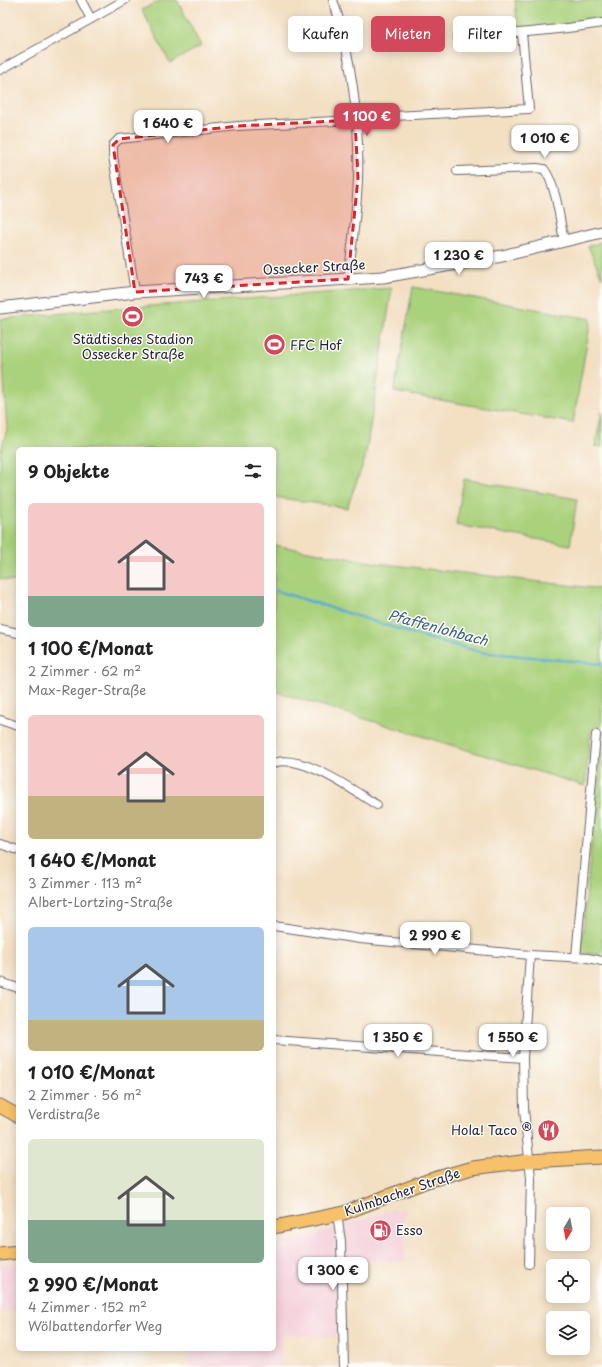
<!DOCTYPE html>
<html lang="de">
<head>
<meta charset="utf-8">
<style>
  body { margin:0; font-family:"Playpen Sans",sans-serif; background:#f2f2f2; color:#222; height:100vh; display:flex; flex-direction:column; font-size:15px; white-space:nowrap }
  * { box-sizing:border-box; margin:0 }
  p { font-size:13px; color:#767676 }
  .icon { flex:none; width:22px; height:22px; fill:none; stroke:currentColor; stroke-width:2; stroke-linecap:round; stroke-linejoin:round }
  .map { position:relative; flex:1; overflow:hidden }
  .side { position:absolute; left:16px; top:447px; width:260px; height:904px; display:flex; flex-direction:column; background:#fff; border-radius:6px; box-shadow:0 2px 10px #0003 }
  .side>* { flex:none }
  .guide { position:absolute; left:288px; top:16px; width:254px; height:36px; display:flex; gap:8px }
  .needle { width:26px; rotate:190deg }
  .tools { position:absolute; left:546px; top:1207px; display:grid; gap:8px }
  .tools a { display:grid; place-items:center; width:44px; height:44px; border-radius:6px; background:#fff; box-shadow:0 2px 10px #0003; font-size:20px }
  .price { position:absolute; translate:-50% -34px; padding:0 9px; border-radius:8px; background:#fff; color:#222; font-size:13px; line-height:26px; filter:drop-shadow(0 1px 2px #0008) }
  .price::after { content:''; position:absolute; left:50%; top:24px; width:12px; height:9px; margin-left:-6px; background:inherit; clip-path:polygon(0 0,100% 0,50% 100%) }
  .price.active { background:#d1495b; color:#fff }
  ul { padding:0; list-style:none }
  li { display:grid; align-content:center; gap:8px; height:212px; padding:0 12px }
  li span { display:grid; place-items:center; height:124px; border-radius:6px; color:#555 }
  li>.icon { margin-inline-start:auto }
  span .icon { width:72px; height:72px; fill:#fffc; stroke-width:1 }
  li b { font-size:17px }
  h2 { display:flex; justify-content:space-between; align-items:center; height:48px; padding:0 12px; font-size:17px }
  .chip { padding:0 14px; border-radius:6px; background:#fff; box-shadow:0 2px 10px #0003; font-size:14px; line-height:36px }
  .chip.active { background:#d1495b; color:#fff }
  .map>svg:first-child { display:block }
</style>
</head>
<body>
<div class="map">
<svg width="602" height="1367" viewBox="0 0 602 1367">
  <rect width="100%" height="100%" fill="#fdfcf7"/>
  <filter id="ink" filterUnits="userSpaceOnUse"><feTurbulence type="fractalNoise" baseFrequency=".025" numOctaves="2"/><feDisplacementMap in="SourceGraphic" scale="8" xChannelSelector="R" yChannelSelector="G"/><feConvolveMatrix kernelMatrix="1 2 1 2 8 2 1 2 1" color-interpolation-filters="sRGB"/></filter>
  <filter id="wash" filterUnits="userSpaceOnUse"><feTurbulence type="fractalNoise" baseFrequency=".012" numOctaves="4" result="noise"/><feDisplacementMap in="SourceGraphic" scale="16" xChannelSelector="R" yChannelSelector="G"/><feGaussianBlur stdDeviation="0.9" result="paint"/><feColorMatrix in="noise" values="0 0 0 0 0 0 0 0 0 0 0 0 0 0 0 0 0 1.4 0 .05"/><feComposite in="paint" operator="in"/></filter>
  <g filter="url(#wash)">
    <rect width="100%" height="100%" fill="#f3dfc2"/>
    <g fill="#f5cfda">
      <polygon points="405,1209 405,1262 336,1259 337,1337 281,1335 282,1367 189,1367 188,1349 274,1349 274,1246 311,1236 392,1210"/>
      <polygon points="18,1263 18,1311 0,1313 0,1264"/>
    </g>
    <g fill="#aad17b" stroke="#667a5b">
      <polygon points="161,0 177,0 201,46 170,63 142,10"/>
      <polygon points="515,0 602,0 602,22 518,30"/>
      <polygon points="602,242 602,278 588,246"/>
      <polygon points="413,287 591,319 573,423 394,392"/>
      <polygon points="392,288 365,459 347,508 274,497 274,449 18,449 18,582 0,579 0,454 7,429 0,319 96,310"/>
      <polygon points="602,412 602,447 594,446 595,446"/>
      <polygon points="464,479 577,499 570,545 456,525"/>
      <polygon points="274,545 376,563 602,589 602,726 591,730 585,786 274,691"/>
      <polygon points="602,731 602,955 581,953"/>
    </g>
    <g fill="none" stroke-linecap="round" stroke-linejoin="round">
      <polyline stroke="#54a8d0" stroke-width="2.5" points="274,590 427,638 481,652 602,664"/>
    </g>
  </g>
  <g filter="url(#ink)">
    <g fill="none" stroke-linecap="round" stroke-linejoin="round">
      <defs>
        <g id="minor">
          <polyline points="81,0 91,19"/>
          <path d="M333 0C351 52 360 123 358 178 357 212 352 245 348 279"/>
          <path d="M457 37C506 34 554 31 602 23"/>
          <polyline points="0,70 125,0"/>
          <polyline points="355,118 529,109 522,33"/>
          <path d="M457 171 537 168 544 169C556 184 560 221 564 241"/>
          <polyline points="135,292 113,156 113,145 119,139 238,126 355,120"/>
          <polyline points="0,629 18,633"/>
          <polyline points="0,720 18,726"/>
          <path d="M274 763C302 753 354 791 377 805"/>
          <polyline points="0,844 18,850"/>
          <polyline points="274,926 360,939 530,955 588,958 602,961"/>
          <polyline points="576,957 596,735"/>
          <polyline points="0,982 18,988"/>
          <polyline points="274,1040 523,1058"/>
          <polyline points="337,1214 341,1241 344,1367"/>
          <polyline points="529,1264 531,1178 524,1109 523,1058 530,955"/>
        </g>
        <polyline id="tertiary" points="0,308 135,292 383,277 502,256 602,232"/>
        <g id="primary">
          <polyline points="0,1106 18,1116"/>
          <polyline points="274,1227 344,1213 427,1181 472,1168 529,1161 602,1157"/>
          <polyline points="0,1254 18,1252"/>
        </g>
      </defs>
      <use href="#minor" stroke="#6b646a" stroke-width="10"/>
      <use href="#tertiary" stroke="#6b646a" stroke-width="13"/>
      <use href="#primary" stroke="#6b646a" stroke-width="15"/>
      <use href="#minor" stroke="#fff" stroke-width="8"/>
      <use href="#tertiary" stroke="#fff" stroke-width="11"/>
      <use href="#primary" stroke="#f6c16b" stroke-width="13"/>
    </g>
  </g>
  <path fill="#d62828" fill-opacity="0.2" stroke="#d62828" stroke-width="3" stroke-dasharray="8 5" stroke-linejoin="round" d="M355 120 358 178 348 279 135 292 113 145 119 139 238 126Z"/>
  <defs>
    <symbol id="stadium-disc" viewBox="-11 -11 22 22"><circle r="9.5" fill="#d1495b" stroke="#fdfcf7"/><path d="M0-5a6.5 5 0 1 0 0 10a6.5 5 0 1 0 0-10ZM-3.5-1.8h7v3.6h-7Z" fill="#fff"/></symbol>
    <symbol id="restaurant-disc" viewBox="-11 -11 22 22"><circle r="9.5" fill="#d1495b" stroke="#fdfcf7"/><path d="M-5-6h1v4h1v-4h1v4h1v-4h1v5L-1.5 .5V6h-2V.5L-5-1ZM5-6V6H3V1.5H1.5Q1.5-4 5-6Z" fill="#fff"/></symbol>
    <symbol id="fuel-disc" viewBox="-11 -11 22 22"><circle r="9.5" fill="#d1495b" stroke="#fdfcf7"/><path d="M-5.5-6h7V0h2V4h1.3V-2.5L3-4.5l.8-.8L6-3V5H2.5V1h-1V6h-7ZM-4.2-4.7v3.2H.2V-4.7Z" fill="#fff"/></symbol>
  </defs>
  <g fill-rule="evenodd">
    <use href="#stadium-disc" x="120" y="304" width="25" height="25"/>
    <use href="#stadium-disc" x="262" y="332" width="25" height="25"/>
    <use href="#restaurant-disc" x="536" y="1118" width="25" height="25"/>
    <use href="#fuel-disc" x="368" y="1218" width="25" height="25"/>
  </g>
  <g text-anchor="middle" stroke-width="3" stroke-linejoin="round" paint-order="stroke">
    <g font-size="13" fill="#22223b" stroke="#fdfcf7">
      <text transform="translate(314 267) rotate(-3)" y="5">Ossecker Straße</text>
      <text transform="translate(402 1192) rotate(-19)" y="5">Kulmbacher Straße</text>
    </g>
    <g font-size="13" fill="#22223b" stroke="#fdfcf7" text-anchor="start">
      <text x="133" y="344" text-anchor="middle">Städtisches Stadion<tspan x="133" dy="15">Ossecker Straße</tspan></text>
      <text x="290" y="350">FFC Hof</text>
      <text x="532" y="1135" text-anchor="end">Hola! Taco ®</text>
      <text x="396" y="1235">Esso</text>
    </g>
    <g font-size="14" font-style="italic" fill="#385e7e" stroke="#fdfcf7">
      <text transform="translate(438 628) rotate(15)" y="5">Pfaffenlohbach</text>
    </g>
  </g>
</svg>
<div class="tools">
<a><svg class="needle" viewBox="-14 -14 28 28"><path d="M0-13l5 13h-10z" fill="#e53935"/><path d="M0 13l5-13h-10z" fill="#767676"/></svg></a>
<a><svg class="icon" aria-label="locate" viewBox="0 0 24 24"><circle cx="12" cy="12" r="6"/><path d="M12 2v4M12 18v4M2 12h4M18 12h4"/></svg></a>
<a><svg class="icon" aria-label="layers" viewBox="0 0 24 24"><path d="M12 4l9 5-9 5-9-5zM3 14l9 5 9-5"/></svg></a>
</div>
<b class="price active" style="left:367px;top:137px">1 100 €</b>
<b class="price" style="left:168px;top:144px">1 640 €</b>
<b class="price" style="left:545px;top:159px">1 010 €</b>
<b class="price" style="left:459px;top:276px">1 230 €</b>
<b class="price" style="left:204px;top:299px">743 €</b>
<b class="price" style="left:435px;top:956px">2 990 €</b>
<b class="price" style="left:398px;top:1058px">1 350 €</b>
<b class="price" style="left:513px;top:1058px">1 550 €</b>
<b class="price" style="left:333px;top:1291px">1 300 €</b>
<div class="guide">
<a class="chip">Kaufen</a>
<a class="chip active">Mieten</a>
<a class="chip">Filter</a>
</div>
<section class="side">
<h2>9 Objekte<svg class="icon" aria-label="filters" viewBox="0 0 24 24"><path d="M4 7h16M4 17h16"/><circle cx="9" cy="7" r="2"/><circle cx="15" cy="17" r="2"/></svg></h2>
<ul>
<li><span style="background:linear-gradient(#f6c9c9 75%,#7fa58c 0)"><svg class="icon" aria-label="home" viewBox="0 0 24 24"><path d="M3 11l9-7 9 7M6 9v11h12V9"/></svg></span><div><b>1 100 €/Monat</b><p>2 Zimmer · 62 m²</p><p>Max-Reger-Straße</p></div></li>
<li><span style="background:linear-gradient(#f6c9c9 65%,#c2b280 0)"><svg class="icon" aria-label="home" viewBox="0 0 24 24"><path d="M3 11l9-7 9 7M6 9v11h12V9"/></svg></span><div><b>1 640 €/Monat</b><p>3 Zimmer · 113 m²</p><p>Albert-Lortzing-Straße</p></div></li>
<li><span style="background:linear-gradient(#a9c7e8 75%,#c2b280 0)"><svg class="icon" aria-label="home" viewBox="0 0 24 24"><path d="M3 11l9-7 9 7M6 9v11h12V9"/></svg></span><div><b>1 010 €/Monat</b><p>2 Zimmer · 56 m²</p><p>Verdistraße</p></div></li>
<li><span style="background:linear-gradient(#dfe7d0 65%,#7fa58c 0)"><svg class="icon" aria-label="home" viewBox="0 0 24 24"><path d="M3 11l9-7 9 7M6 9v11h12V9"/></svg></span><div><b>2 990 €/Monat</b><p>4 Zimmer · 152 m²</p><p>Wölbattendorfer Weg</p></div></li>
</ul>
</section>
</div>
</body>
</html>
